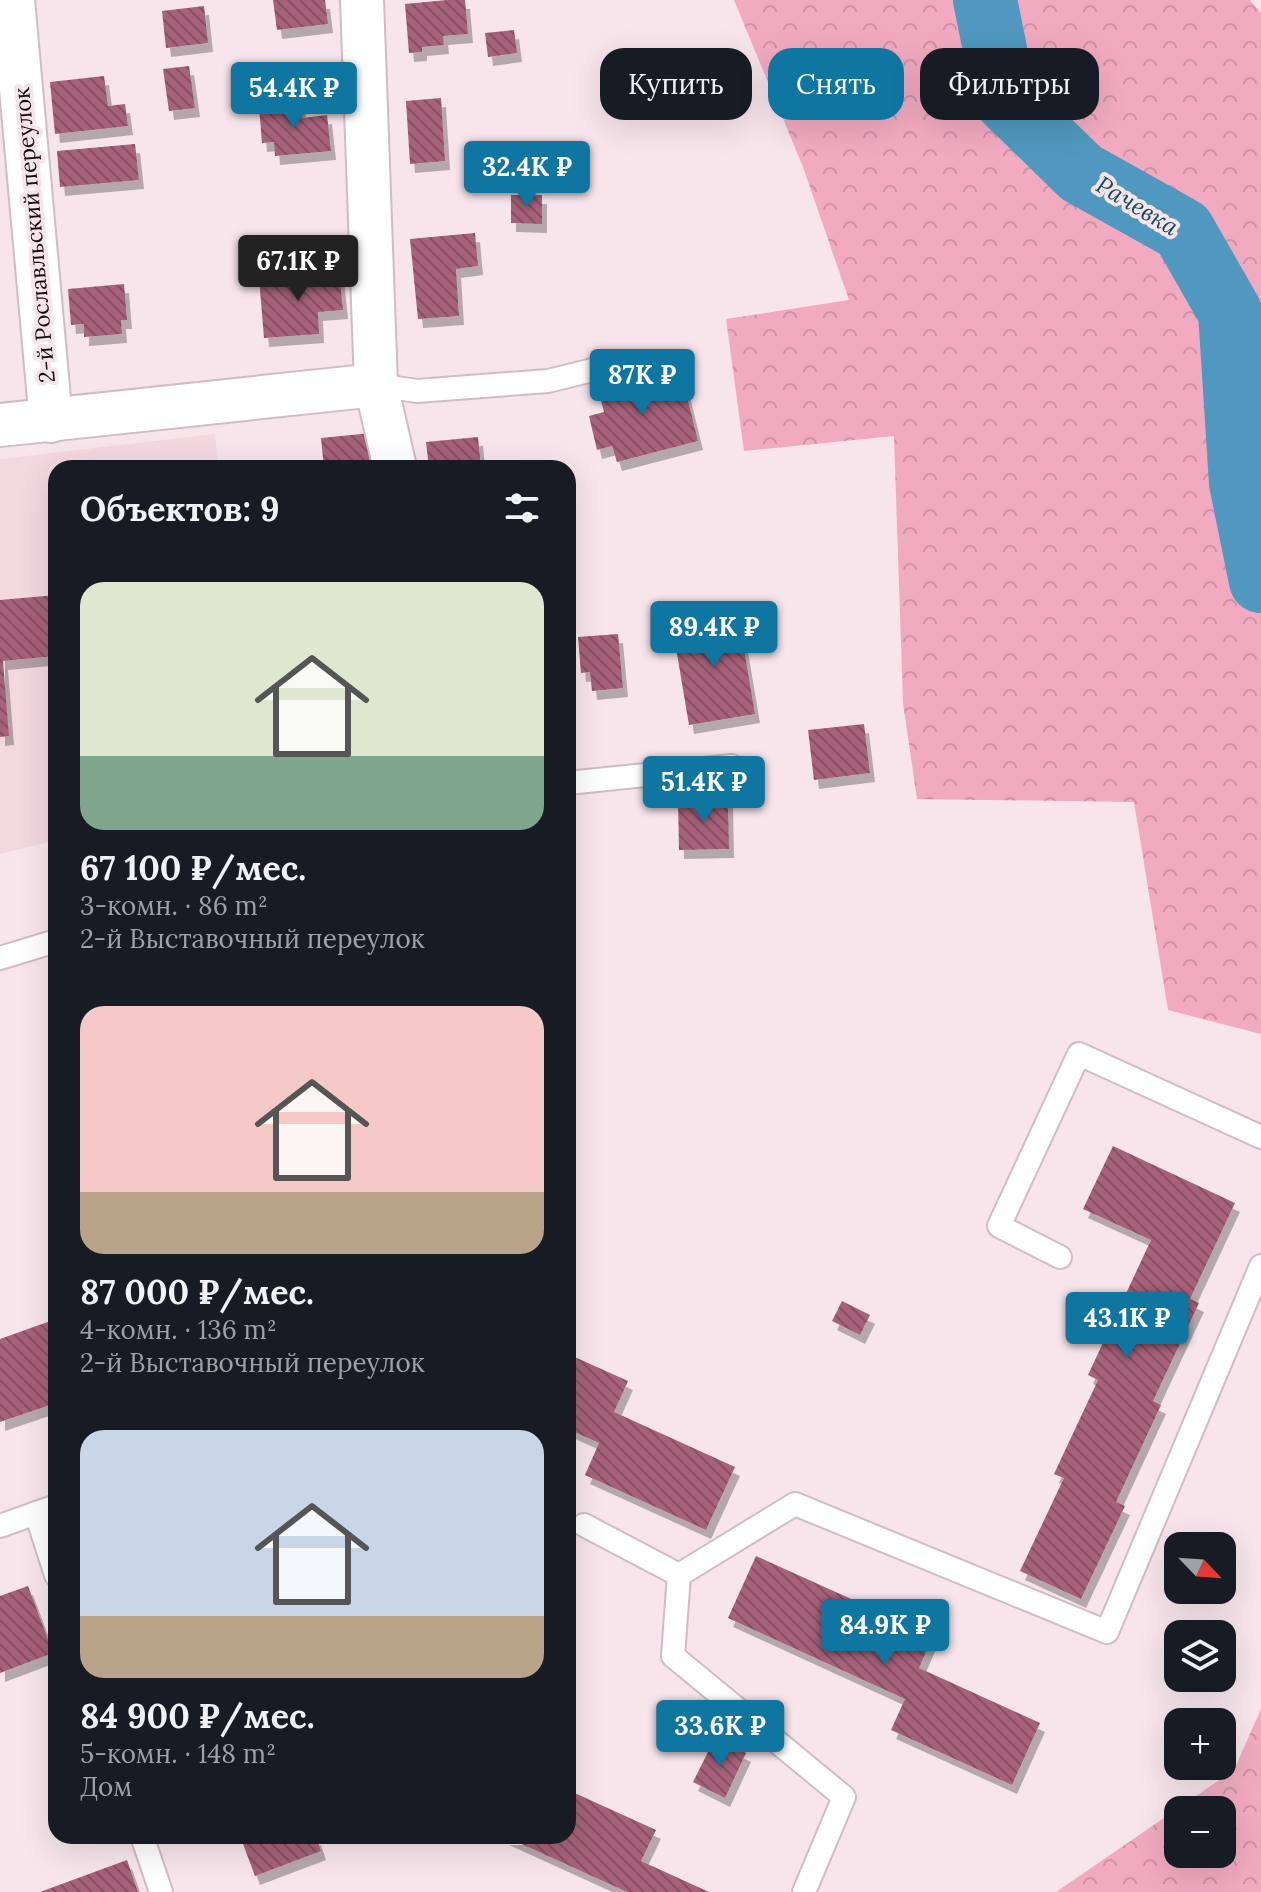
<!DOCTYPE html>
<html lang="ru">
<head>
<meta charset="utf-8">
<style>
  body { margin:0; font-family:Lora,serif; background:#242831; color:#f1f3f6; height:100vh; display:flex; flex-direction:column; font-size:30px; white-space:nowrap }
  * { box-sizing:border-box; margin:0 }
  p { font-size:26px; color:#9ea1a6 }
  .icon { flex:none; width:44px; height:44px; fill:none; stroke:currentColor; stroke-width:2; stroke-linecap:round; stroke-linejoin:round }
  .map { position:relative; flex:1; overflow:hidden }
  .drawer { position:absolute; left:48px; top:460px; width:528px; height:1384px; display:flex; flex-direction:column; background:#171b24; border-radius:24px; box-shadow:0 8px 32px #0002 }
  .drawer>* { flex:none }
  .hud { position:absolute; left:600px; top:48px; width:540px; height:72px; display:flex; gap:16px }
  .needle { width:52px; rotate:115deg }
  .buttons { position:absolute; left:1164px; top:1532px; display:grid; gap:16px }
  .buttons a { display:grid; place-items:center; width:72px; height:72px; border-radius:16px; background:#171b24; box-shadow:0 8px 32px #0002; font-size:40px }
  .price { position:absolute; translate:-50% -68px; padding:0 18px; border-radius:8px; background:#0f75a1; color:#fff; font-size:26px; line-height:52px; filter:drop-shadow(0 2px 4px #0008) }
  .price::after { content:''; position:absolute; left:50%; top:48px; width:24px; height:18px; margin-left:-12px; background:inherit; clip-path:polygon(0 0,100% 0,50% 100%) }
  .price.on { background:#222; color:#fff }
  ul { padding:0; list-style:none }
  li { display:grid; align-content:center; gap:16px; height:424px; padding:0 32px }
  li span { display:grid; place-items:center; height:248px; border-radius:24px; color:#555 }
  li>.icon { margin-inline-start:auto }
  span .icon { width:144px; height:144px; fill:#fffc; stroke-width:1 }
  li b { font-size:34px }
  h2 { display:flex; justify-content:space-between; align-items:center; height:96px; padding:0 32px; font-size:34px }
  .tag { padding:0 28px; border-radius:24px; background:#171b24; box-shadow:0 8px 32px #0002; font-size:28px; line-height:72px }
  .tag.on { background:#0f75a1; color:#fff }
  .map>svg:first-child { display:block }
</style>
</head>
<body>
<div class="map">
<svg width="1261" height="1892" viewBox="0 0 1261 1892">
  <defs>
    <pattern id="forest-crowns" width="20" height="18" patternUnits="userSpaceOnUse" patternTransform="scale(2)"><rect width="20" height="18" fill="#f2aac1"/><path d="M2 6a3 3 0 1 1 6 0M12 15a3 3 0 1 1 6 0" fill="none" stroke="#ce91a5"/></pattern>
    <pattern id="building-back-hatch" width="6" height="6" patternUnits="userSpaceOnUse" patternTransform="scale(2)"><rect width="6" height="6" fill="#a6627a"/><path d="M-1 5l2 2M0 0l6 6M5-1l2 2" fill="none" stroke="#864f62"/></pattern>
    <filter id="shadow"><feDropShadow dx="5" dy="9" stdDeviation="0" flood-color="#0004"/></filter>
  </defs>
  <rect width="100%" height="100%" fill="#f7e5eb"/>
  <polygon fill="#f3d8e0" points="215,434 218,468 56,468 56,840 0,854 0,459"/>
  <g fill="url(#forest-crowns)" fill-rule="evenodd">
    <polygon points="734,0 1250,0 1261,13 1261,1034 1168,1010 1134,802 917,799 903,703 894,436 744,451 726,319 849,300 803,167"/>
    <path d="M1261 1709V1892H1056L1234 1770ZM1178 1810H1222V1854H1178Z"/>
  </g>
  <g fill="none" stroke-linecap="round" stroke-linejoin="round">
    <polyline stroke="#5098bf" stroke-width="64" points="985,0 1005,99 1081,173 1183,230 1230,312 1241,483 1261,581"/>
  </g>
  <g fill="url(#building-back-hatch)" filter="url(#shadow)">
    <polygon points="273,0 325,0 328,24 277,30"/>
    <polygon points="447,0 465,0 468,34 443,36 444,45 422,47 422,52 409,53 405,4"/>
    <polygon points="204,6 208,43 166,48 162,11"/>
    <polygon points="514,30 517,53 488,57 485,33"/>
    <polygon points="189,66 195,108 169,111 163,69"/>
    <polygon points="104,76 108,106 125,104 128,126 55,134 50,82"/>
    <polygon points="441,98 445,161 410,164 406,101"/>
    <polygon points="300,103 302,118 327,115 331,151 275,156 274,142 262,143 259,107"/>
    <polygon points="135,144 139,180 60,187 57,151"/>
    <polygon points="511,195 542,195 542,224 511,223"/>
    <polygon points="475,233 478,266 456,269 459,316 418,319 410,239"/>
    <polygon points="339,271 343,310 318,312 319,334 264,338 259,278"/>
    <polygon points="124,284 127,320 121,320 122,334 84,337 84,324 71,325 68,289"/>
    <polygon points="622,372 627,390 682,376 698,441 617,462 612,446 597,450 589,416 604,412 595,379"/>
    <polygon points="371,433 374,468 324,468 321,438"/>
    <polygon points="478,437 481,468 429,468 426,442"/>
    <polygon points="56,595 56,656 3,661 9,736 0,737 0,600"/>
    <polygon points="738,613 755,714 689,725 672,624"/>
    <polygon points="618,634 623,688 592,691 590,672 581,673 578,637"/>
    <polygon points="864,724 870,773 814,780 808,730"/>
    <polygon points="728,799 729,849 679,850 678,800"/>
    <polygon points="1113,1146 1235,1203 1190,1299 1199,1303 1153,1401 1161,1405 1116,1502 1125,1506 1081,1599 1020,1571 1064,1478 1054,1474 1098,1380 1088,1375 1151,1240 1083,1209"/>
    <polygon points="842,1301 870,1315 860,1335 832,1321"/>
    <polygon points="56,1319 56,1403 0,1422 0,1339"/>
    <polygon points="568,1354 628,1381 614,1412 735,1467 706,1530 585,1475 599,1443 568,1429"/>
    <polygon points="756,1556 933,1636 919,1668 1040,1723 1012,1785 891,1730 905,1699 728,1618"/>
    <polygon points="28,1586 53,1653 0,1673 0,1596"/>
    <polygon points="715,1738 746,1753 725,1798 693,1782"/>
    <polygon points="568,1790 656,1830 641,1861 709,1892 627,1892 504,1836 568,1836"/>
    <polygon points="240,1836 316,1836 321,1851 255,1876"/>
    <polygon points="127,1860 138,1892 40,1892"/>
  </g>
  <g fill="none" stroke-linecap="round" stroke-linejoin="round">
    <defs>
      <g id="lane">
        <polyline points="376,385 417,391 548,381 617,364"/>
        <polyline points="568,783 732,766"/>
        <polyline points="0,958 56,941"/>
        <polyline points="1060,1257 999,1226 1079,1054 1261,1137"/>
        <polyline points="36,1513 56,1575"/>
        <polyline points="584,1525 679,1575 673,1656 844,1797 804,1892"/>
        <polyline points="0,1526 56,1506"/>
        <polyline points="679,1575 795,1504 1107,1632 1261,1266"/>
        <polyline points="142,1836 161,1892"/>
      </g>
      <g id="street">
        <polyline points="13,0 51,421"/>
        <polyline points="362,0 376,385 395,468"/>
        <polyline points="0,425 376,385"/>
      </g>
    </defs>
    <use href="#lane" stroke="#cfbdc2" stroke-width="26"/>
    <use href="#street" stroke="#cfbdc2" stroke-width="46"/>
    <use href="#lane" stroke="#fff" stroke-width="22"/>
    <use href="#street" stroke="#fff" stroke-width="42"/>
  </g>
  <g text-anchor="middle" stroke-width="8" stroke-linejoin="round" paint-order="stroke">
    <g font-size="22" fill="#120c0e" stroke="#f7e5eb">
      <text transform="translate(34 235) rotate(-95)" y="8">2-й Рославльский переулок</text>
    </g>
    <g font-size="24" font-style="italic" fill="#114b67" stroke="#f7e5eb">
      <text transform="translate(1137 206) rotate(31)" y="8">Рачевка</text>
    </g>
  </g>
</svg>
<div class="buttons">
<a><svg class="needle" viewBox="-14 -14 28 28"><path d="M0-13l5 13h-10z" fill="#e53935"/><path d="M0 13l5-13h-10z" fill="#9ea1a6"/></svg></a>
<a><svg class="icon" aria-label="layers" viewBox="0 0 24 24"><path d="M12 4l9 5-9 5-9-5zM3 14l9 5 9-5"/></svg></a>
<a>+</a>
<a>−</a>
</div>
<b class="price" style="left:294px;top:130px">54.4K ₽</b>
<b class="price" style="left:527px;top:209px">32.4K ₽</b>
<b class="price on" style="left:298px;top:303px">67.1K ₽</b>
<b class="price" style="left:642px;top:417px">87K ₽</b>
<b class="price" style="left:714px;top:669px">89.4K ₽</b>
<b class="price" style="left:704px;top:824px">51.4K ₽</b>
<b class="price" style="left:1127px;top:1360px">43.1K ₽</b>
<b class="price" style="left:885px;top:1667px">84.9K ₽</b>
<b class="price" style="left:720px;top:1768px">33.6K ₽</b>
<div class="hud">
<a class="tag">Купить</a>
<a class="tag on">Снять</a>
<a class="tag">Фильтры</a>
</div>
<section class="drawer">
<h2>Объектов: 9<svg class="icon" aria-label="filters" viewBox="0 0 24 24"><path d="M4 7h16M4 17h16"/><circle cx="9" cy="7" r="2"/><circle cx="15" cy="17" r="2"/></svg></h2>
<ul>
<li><span style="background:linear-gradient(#dfe7d0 70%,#7fa58c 0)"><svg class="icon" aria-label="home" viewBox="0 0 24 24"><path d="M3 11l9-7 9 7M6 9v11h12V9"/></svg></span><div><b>67 100 ₽/мес.</b><p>3-комн. · 86 m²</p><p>2-й Выставочный переулок</p></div></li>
<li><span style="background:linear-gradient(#f6c9c9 75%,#b9a48a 0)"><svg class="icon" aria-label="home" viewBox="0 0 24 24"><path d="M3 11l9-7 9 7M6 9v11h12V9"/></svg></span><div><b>87 000 ₽/мес.</b><p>4-комн. · 136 m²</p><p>2-й Выставочный переулок</p></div></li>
<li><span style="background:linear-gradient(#c9d6e8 75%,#b9a48a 0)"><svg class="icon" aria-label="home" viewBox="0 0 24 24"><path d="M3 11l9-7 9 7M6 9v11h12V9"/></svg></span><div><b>84 900 ₽/мес.</b><p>5-комн. · 148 m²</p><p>Дом</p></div></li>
</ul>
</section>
</div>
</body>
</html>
